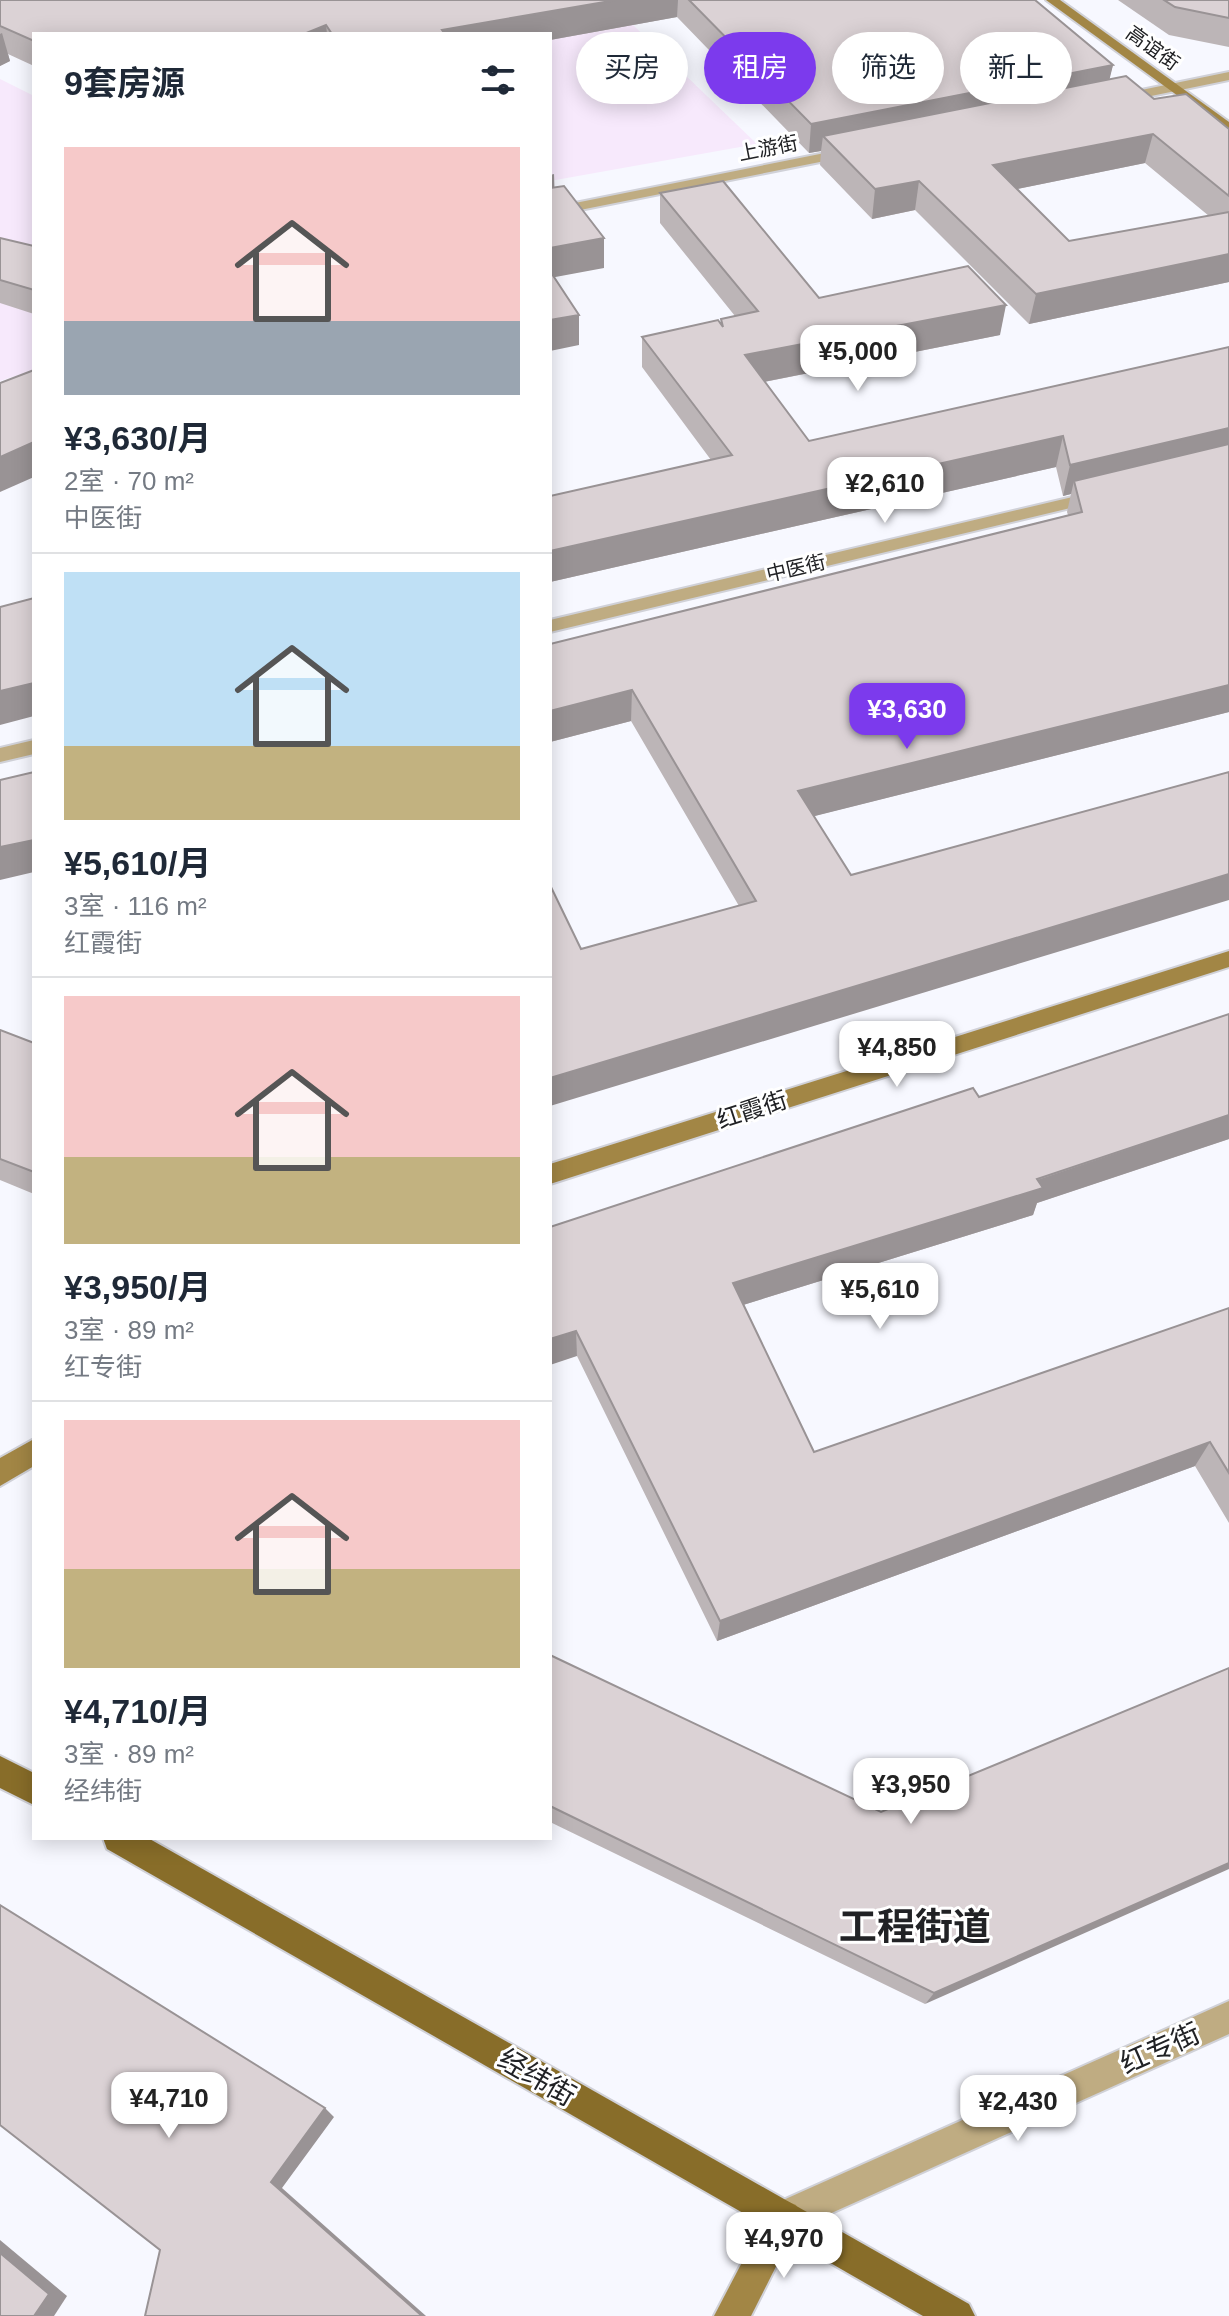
<!DOCTYPE html>
<html lang="zh">
<head>
<meta charset="utf-8">
<style>
  body { margin:0; font-family:Helvetica,"Noto Sans SC",sans-serif; background:#f2f2f3; color:#1f2937; height:100vh; display:flex; flex-direction:column; font-size:30px; white-space:nowrap }
  * { box-sizing:border-box; margin:0 }
  p { font-size:26px; color:#747a83 }
  .icon { flex:none; width:44px; height:44px; fill:none; stroke:currentColor; stroke-width:2; stroke-linecap:round; stroke-linejoin:round }
  .map { position:relative; flex:1; overflow:hidden }
  .drawer { position:absolute; left:32px; top:32px; width:520px; height:1808px; display:flex; flex-direction:column; background:#fff; border-radius:0px; box-shadow:0 4px 20px #0003 }
  .drawer>* { flex:none }
  .top-card { position:absolute; left:576px; top:32px; width:532px; height:72px; display:flex; gap:16px }
  .price { position:absolute; translate:-50% -68px; padding:0 18px; border-radius:16px; background:#fff; color:#222; font-size:26px; line-height:52px; filter:drop-shadow(0 2px 4px #0008) }
  .price::after { content:''; position:absolute; left:50%; top:48px; width:24px; height:18px; margin-left:-12px; background:inherit; clip-path:polygon(0 0,100% 0,50% 100%) }
  .price.selected { background:#7c3aed; color:#fff }
  ul { padding:0; list-style:none }
  li { display:grid; align-content:center; gap:16px; height:424px; padding:0 32px }
  li+li { border-top:2px solid #e0e1e3 }
  li span { display:grid; place-items:center; height:248px; border-radius:0px; color:#555 }
  li>.icon { margin-inline-start:auto }
  span .icon { width:144px; height:144px; fill:#fffc; stroke-width:1 }
  li b { font-size:34px }
  h2 { display:flex; justify-content:space-between; align-items:center; height:96px; padding:0 32px; font-size:34px }
  .tag { padding:0 28px; border-radius:36px; background:#fff; box-shadow:0 4px 20px #0003; font-size:28px; line-height:72px }
  .tag.selected { background:#7c3aed; color:#fff }
  .map>svg:first-child { display:block }
</style>
</head>
<body>
<div class="map">
<svg width="1229" height="2316" viewBox="0 0 1229 2316">
  <rect width="100%" height="100%" fill="#f7f8ff"/>
  <g fill="#f7e9fc">
    <polygon points="607,0 757,144 550,181 550,34 382,34"/>
    <polygon points="0,79 34,96 34,370 0,381"/>
  </g>
  <g fill="none" stroke-linecap="round" stroke-linejoin="round">
    <defs>
      <g id="street">
        <polygon points="1229,72 1229,80 1117,103 1110,99 1117,95"/>
        <polygon points="850,148 857,152 855,155 550,216 550,208"/>
        <polygon points="1098,491 1104,492 1107,496 1104,500 550,632 550,620"/>
        <polygon points="34,740 34,754 0,762 0,748"/>
        <polygon points="1229,2001 1229,2034 796,2229 784,2234 772,2229 767,2217 772,2205"/>
      </g>
      <g id="secondary">
        <polygon points="1046,0 1060,0 1229,122 1229,133"/>
        <polygon points="1229,951 1229,967 550,1184 550,1164"/>
        <polygon points="34,1439 34,1466 0,1486 0,1458"/>
        <polygon points="784,2200 796,2205 801,2217 751,2316 714,2316 772,2205"/>
      </g>
      <g id="primary">
        <polygon points="0,1756 34,1773 34,1805 0,1788"/>
        <polygon points="103,1838 148,1838 969,2304 975,2316 923,2316 107,1849"/>
      </g>
    </defs>
    <use href="#street" stroke="#d0d1d8" stroke-width="4"/>
    <use href="#secondary" stroke="#d0d1d8" stroke-width="4"/>
    <use href="#primary" stroke="#d0d1d8" stroke-width="4"/>
    <use href="#street" fill="#bfac82" fill-rule="evenodd"/>
    <use href="#secondary" fill="#a28645" fill-rule="evenodd"/>
    <use href="#primary" fill="#886d29" fill-rule="evenodd"/>
  </g>
  <g fill="#bcb5b7" fill-rule="evenodd">
    <path d="M0 0H1035L1113 65 1109 79 1154 99 1229 129V282L1029 324 915 210 872 219 820 165 821 151 809 153 677 17 550 40V34H34V66L8 54 10 61 0 66ZM1145 163 1209 216 1069 241 1017 189Z"/>
    <polygon points="1118,0 1229,0 1229,47 1169,35"/>
    <polygon points="660,193 819,298 1000,335 764,382 809,441 1229,347 1229,712 814,816 851,875 581,949 739,906 631,721 550,742 550,644 1068,515 1067,512 1071,494 1063,496 1056,467 550,582 550,496 711,460 642,367 642,337 721,324 721,319 735,316 660,223"/>
    <polygon points="0,238 34,246 34,314 0,303"/>
    <polygon points="1229,1014 1229,1139 1037,1203 1033,1215 743,1305 814,1452 1229,1308 1229,1523 1195,1466 717,1641 577,1356 550,1227 979,1097"/>
    <polygon points="0,1030 34,1043 34,1194 0,1180"/>
    <polygon points="550,1655 881,1812 1229,1668 925,2004 550,1822"/>
  </g>
  <g fill="#999395">
    <polygon points="616,0 678,0 677,17 550,40 550,34 442,34 442,30"/>
    <polygon points="326,25 327,34 304,34"/>
    <polygon points="2,33 10,61 0,66 0,34"/>
    <polygon points="1113,65 1106,94 823,136 821,151 809,153 811,124"/>
    <polygon points="1153,134 1145,163 988,195 993,165"/>
    <polygon points="554,174 555,204 550,205 550,175"/>
    <polygon points="919,181 915,210 872,219 875,189"/>
    <polygon points="604,238 604,268 550,278 550,248"/>
    <polygon points="1229,254 1229,282 1029,324 1036,294"/>
    <polygon points="1006,305 1000,335 743,386 745,355"/>
    <polygon points="579,315 579,345 550,351 550,320"/>
    <polygon points="1229,428 1229,455 1074,481 1071,494 1063,496 1070,465"/>
    <polygon points="1063,436 1056,467 550,582 550,551"/>
    <polygon points="34,442 34,477 0,492 0,457"/>
    <polygon points="34,683 34,716 0,725 0,691"/>
    <polygon points="1229,685 1229,712 795,821 798,791"/>
    <polygon points="632,690 631,721 550,742 550,711"/>
    <polygon points="34,840 34,872 0,880 0,847"/>
    <polygon points="1229,874 1229,900 550,1106 550,1078"/>
    <polygon points="1229,1115 1229,1139 1037,1203 1033,1215 730,1309 733,1283"/>
    <polygon points="576,1331 577,1356 550,1365 550,1339"/>
    <polygon points="1210,1442 1195,1466 717,1641 720,1621"/>
    <polygon points="1229,1863 1229,1869 925,2004 934,1993"/>
    <polygon points="325,2108 334,2117 282,2188 426,2316 422,2316 271,2182"/>
    <polygon points="0,2240 67,2296 54,2316 34,2316 0,2253"/>
  </g>
  <g fill="#dbd2d5" stroke="#999395" stroke-width="2">
    <polygon points="0,0 616,0 442,30 445,34 332,34 326,25 304,34 34,34 34,41 0,26"/>
    <polygon points="689,0 1035,0 1113,65 811,124"/>
    <polygon points="1164,0 1229,0 1229,18 1175,7"/>
    <polygon points="1126,76 1154,99 1186,94 1229,129 1229,196 1153,134 993,165 1069,241 1229,212 1229,254 1036,294 919,181 875,189 823,136"/>
    <polygon points="723,181 819,298 968,266 1006,305 745,355 809,441 1229,347 1229,428 1070,465 1063,436 550,551 550,496 732,455 642,337 718,320 723,327 721,319 758,311 660,193"/>
    <polygon points="564,186 604,238 550,248 550,188"/>
    <polygon points="0,238 34,246 34,290 0,280"/>
    <polygon points="550,271 579,315 550,320"/>
    <polygon points="34,370 34,442 0,457 0,383"/>
    <polygon points="1229,444 1229,685 798,791 851,875 1229,772 1229,874 550,1078 550,885 581,949 756,901 632,690 550,711 550,644 1082,512 1074,481"/>
    <polygon points="34,598 34,683 0,691 0,607"/>
    <polygon points="34,772 34,840 0,847 0,780"/>
    <polygon points="1229,1014 1229,1115 1037,1179 1043,1188 733,1283 814,1452 1229,1308 1229,1473 1210,1442 720,1621 576,1331 550,1339 550,1227 973,1088 979,1097"/>
    <polygon points="0,1030 34,1043 34,1172 0,1159"/>
    <polygon points="550,1655 881,1812 1229,1668 1229,1863 934,1993 550,1806"/>
    <polygon points="0,1905 325,2108 271,2182 422,2316 145,2316 160,2250 0,2125"/>
    <polygon points="0,2253 49,2294 34,2316 0,2316"/>
  </g>
  <g text-anchor="middle" stroke-width="6" stroke-linejoin="round" paint-order="stroke">
    <g font-size="20" fill="#212225" stroke="#fff">
      <text transform="translate(1153 48) rotate(36)" y="7">高谊街</text>
      <text transform="translate(768 148) rotate(-11)" y="7">上游街</text>
      <text transform="translate(796 568) rotate(-13)" y="7">中医街</text>
    </g>
    <g font-size="24" fill="#212225" stroke="#fff">
      <text transform="translate(752 1110) rotate(-18)" y="8">红霞街</text>
    </g>
    <g font-size="28" fill="#212225" stroke="#fff">
      <text transform="translate(1160 2048) rotate(-24)" y="10">红专街</text>
      <text transform="translate(537 2077) rotate(30)" y="10">经纬街</text>
    </g>
    <g font-size="38" font-weight="bold" fill="#212225" stroke="#fff">
      <text x="915" y="1940">工程街道</text>
    </g>
  </g>
</svg>
<b class="price" style="left:858px;top:393px">¥5,000</b>
<b class="price" style="left:885px;top:525px">¥2,610</b>
<b class="price selected" style="left:907px;top:751px">¥3,630</b>
<b class="price" style="left:897px;top:1089px">¥4,850</b>
<b class="price" style="left:880px;top:1331px">¥5,610</b>
<b class="price" style="left:911px;top:1826px">¥3,950</b>
<b class="price" style="left:169px;top:2140px">¥4,710</b>
<b class="price" style="left:1018px;top:2143px">¥2,430</b>
<b class="price" style="left:784px;top:2280px">¥4,970</b>
<div class="top-card">
<a class="tag">买房</a>
<a class="tag selected">租房</a>
<a class="tag">筛选</a>
<a class="tag">新上</a>
</div>
<section class="drawer">
<h2>9套房源<svg class="icon" aria-label="filters" viewBox="0 0 24 24"><path d="M4 7h16M4 17h16"/><circle cx="9" cy="7" r="2"/><circle cx="15" cy="17" r="2"/></svg></h2>
<ul>
<li><span style="background:linear-gradient(#f6c9c9 70%,#9aa5b1 0)"><svg class="icon" aria-label="home" viewBox="0 0 24 24"><path d="M3 11l9-7 9 7M6 9v11h12V9"/></svg></span><div><b>¥3,630/月</b><p>2室 · 70 m²</p><p>中医街</p></div></li>
<li><span style="background:linear-gradient(#bfe0f5 70%,#c2b280 0)"><svg class="icon" aria-label="home" viewBox="0 0 24 24"><path d="M3 11l9-7 9 7M6 9v11h12V9"/></svg></span><div><b>¥5,610/月</b><p>3室 · 116 m²</p><p>红霞街</p></div></li>
<li><span style="background:linear-gradient(#f6c9c9 65%,#c2b280 0)"><svg class="icon" aria-label="home" viewBox="0 0 24 24"><path d="M3 11l9-7 9 7M6 9v11h12V9"/></svg></span><div><b>¥3,950/月</b><p>3室 · 89 m²</p><p>红专街</p></div></li>
<li><span style="background:linear-gradient(#f6c9c9 60%,#c2b280 0)"><svg class="icon" aria-label="home" viewBox="0 0 24 24"><path d="M3 11l9-7 9 7M6 9v11h12V9"/></svg></span><div><b>¥4,710/月</b><p>3室 · 89 m²</p><p>经纬街</p></div></li>
</ul>
</section>
</div>
</body>
</html>
